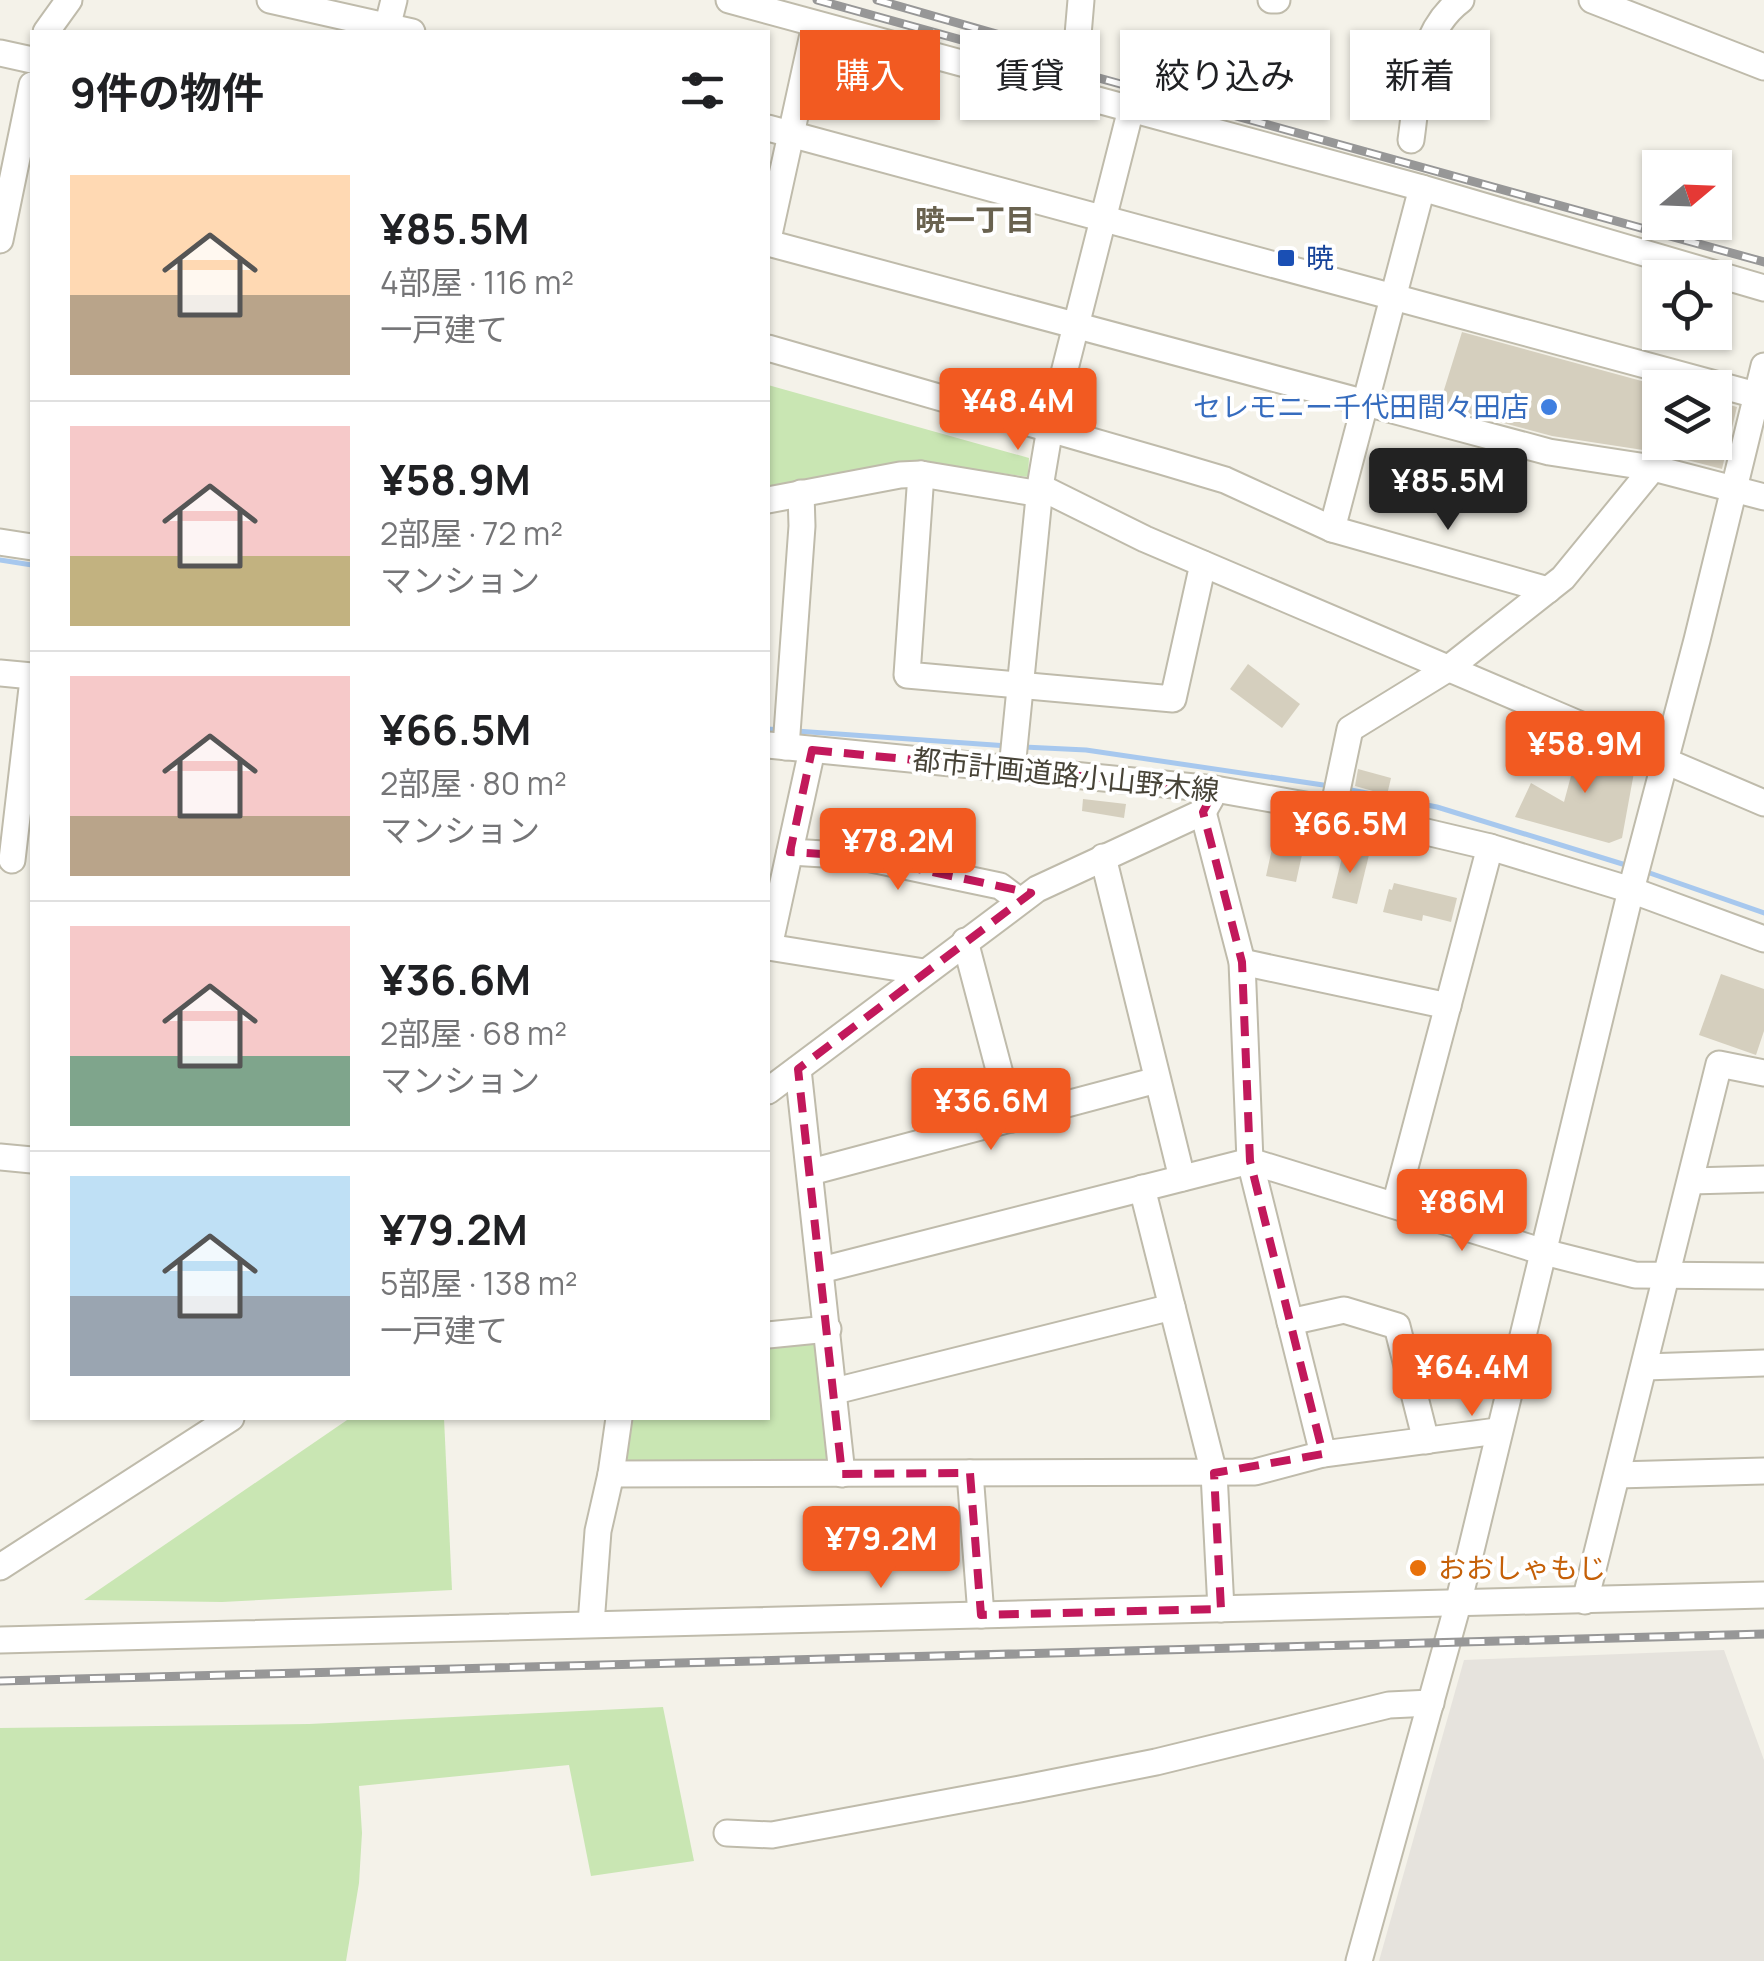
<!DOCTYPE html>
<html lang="ja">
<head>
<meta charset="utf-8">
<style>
  body { margin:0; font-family:Manrope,"Noto Sans JP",sans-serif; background:#f2f2f2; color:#202124; height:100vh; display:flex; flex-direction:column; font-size:38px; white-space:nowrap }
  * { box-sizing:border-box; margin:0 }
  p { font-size:32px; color:#757577 }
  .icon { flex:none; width:55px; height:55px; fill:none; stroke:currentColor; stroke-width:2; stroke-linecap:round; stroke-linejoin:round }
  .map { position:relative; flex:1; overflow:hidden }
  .drawer { position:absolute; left:30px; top:30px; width:740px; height:1390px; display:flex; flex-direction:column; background:#fff; border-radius:0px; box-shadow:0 2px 8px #0004 }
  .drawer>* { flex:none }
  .top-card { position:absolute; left:800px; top:30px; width:812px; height:90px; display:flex; gap:20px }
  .needle { width:65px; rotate:71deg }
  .tools { position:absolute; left:1642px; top:150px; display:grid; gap:20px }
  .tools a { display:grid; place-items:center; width:90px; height:90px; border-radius:0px; background:#fff; box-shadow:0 2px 8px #0004; font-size:50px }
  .price { position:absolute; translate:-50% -85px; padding:0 22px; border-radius:10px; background:#f25a21; color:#fff; font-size:32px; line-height:65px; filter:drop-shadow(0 2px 5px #0008) }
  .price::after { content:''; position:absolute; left:50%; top:60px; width:30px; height:22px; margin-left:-15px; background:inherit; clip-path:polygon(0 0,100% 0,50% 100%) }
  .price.active { background:#222; color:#fff }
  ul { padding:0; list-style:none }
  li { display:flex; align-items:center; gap:30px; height:250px; padding:0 40px }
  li+li { border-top:2px solid #e0e0e0 }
  li span { display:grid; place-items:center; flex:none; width:280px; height:200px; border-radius:0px; color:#555 }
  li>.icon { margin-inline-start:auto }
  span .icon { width:120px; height:120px; fill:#fffc; stroke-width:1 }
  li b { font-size:42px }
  h2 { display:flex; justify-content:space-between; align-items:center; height:120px; padding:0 40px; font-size:42px }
  .pill { padding:0 35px; border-radius:0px; background:#fff; box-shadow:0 2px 8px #0004; font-size:35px; line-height:90px }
  .pill.active { background:#f25a21; color:#fff }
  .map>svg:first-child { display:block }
</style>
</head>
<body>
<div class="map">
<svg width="1764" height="1961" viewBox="0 0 1764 1961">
  <rect width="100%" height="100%" fill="#f4f2e9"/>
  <polygon fill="#e6e3dd" points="1724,1650 1764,1760 1764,1961 1379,1961 1464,1660"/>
  <g fill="#c9e6b3">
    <polygon points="768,385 1029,458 1028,477 913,461 768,488"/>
    <polygon points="815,1337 830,1455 824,1464 633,1467 622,1458 628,1418 768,1418 768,1342"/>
    <polygon points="350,1418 444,1418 452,1590 222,1602 84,1600"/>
    <polygon points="663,1707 694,1861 591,1876 569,1765 359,1786 362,1833 359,1883 346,1961 0,1961 0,1728 309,1724"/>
  </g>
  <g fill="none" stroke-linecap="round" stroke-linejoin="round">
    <g stroke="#a7c8ee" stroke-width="5">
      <polyline points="0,560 32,565"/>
      <polyline points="768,729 780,730"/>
      <polyline points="796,731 1008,746"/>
      <polyline points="1024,747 1086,750 1330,786"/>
      <polyline points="1346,789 1437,807 1629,866"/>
      <polyline points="1644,871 1764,913"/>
    </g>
  </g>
  <g fill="#d5cfbe">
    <polygon points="1462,332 1660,386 1660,442 1715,442 1715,401 1737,407 1722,469 1656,452 1552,436 1439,406"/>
    <polygon points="1248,664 1300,704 1282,728 1230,689"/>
    <polygon points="1572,739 1635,767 1622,838 1609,843 1515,817 1531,783 1564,802 1575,761 1552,760"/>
    <polygon points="1358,769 1391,778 1387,795 1355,786"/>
    <polygon points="1083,799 1126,804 1124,818 1082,811"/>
    <polygon points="1275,835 1305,841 1296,882 1266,876"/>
    <polygon points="1344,849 1369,855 1357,904 1332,898"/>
    <polygon points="1394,883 1457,898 1451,922 1423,915 1422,921 1383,912 1389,889 1392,890"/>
    <polygon points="1721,974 1764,989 1764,1031 1756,1055 1699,1035"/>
  </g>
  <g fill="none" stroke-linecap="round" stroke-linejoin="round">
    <defs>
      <g id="minor">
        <polyline points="270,0 412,32"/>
        <polyline points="729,0 1422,188 1764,288"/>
        <polyline points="1271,0 1277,0"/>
        <polyline points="1592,0 1764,67"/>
        <polyline points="46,32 69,0"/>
        <polyline points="386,32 394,0"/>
        <polyline points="1078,35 1081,0"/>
        <polyline points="0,53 32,60"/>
        <polyline points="768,128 1756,395"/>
        <path d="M1411 140C1418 91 1418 32 1461 0"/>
        <polyline points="768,239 815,25"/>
        <polyline points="0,240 32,85"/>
        <polyline points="768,243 1549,452 1653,468 1764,497"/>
        <polyline points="768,348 1161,461 1225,480 1332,529 1548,590"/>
        <polyline points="921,474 907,675 1173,699 1203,564"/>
        <polyline points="1040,487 1145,539 1764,803"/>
        <polyline points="768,500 900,475 921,474 1041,494"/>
        <polyline points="1332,529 1422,188"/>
        <polyline points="0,542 32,547"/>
        <polyline points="0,673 32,676"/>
        <polyline points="768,745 1215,789 1333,810 1490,847 1631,890 1764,939"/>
        <polyline points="786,747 802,526 801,493"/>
        <polyline points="1012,769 1040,487 1050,428 1131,109"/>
        <polyline points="1333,810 1350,729 1449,668 1563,578 1653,468"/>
        <polyline points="1203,812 1242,962 1250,1161 1323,1454"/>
        <polyline points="790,852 857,856 1000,886 1020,901"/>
        <polyline points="1103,857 1182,1178"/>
        <polyline points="12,860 32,688"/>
        <polyline points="965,941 1012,1119"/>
        <polyline points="768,947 924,972"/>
        <polyline points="769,947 812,750"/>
        <polyline points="1242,962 1448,1006"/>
        <polyline points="798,1069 842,1474"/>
        <polyline points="768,1091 1037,889 1203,812 1211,798"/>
        <polyline points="0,1157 32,1160"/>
        <polyline points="811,1172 1157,1080"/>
        <polyline points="1691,1181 1764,1179"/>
        <polyline points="1142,1188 1214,1473 1221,1609"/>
        <polyline points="1395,1205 1490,847"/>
        <polyline points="821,1270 1250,1161 1544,1252 1635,1275 1764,1276"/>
        <polyline points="1290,1322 1344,1310 1397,1326 1426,1441"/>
        <polyline points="768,1335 828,1329"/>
        <polyline points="1645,1367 1764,1363"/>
        <polyline points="835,1391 1172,1307"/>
        <polyline points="970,1473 981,1615"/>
        <polyline points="611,1474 1255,1472 1323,1454 1497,1431"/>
        <polyline points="1617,1475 1764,1471"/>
        <polyline points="0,1567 231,1418"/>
        <polyline points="1585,1601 1719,1064 1764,1073"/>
        <polyline points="591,1624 598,1531 611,1474 619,1418"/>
        <polyline points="0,1640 1764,1595"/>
        <polyline points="727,1833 772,1835 1020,1789 1156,1762 1389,1705 1431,1703"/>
        <polyline points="1359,1961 1458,1604 1631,890 1697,640 1764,366"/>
      </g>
    </defs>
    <use href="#minor" stroke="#bfbbab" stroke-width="29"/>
    <use href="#minor" stroke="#fff" stroke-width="25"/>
    <defs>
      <g id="rail">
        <polyline points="817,0 1764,262"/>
        <polyline points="877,0 1017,40"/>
        <polyline points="0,1681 1764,1634"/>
      </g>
    </defs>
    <use href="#rail" stroke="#979797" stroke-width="9"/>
    <use href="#rail" stroke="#fff" stroke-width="5" stroke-dasharray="15" stroke-linecap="butt"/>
  </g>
  <path fill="none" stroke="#c2185b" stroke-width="8" stroke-dasharray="20 12" stroke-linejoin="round" d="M812 750 1215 789 1203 812 1242 962 1250 1161 1323 1454 1214 1473 1221 1609 981 1615 970 1473 842 1474 798 1069 1031 893 857 856 790 852Z"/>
  <rect fill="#1a4fb4" stroke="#fff" stroke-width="4" x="1276" y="248" width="20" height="20" rx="5"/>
  <circle fill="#3f7fe0" stroke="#fff" stroke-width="4" cx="1549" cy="407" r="10"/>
  <circle fill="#e8710a" stroke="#fff" stroke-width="4" cx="1418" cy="1568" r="10"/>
  <g text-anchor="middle" stroke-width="8" stroke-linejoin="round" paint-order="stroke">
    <g font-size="28" fill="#164399" stroke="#fff" text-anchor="start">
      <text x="1306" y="268">暁</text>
    </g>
    <g font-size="28" fill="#366cbe" stroke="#fff" text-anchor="end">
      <text x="1529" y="417">セレモニー千代田間々田店</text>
    </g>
    <g font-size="28" fill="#474337" stroke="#fff">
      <text transform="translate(1066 775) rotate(6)" y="10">都市計画道路小山野木線</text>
    </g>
    <g font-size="28" fill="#c56008" stroke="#fff" text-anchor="start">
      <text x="1438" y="1578">おおしゃもじ</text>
    </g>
    <g font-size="30" font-weight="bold" fill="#69624f" stroke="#fff">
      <text x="975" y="231">暁一丁目</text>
    </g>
  </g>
</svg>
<div class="tools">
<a><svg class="needle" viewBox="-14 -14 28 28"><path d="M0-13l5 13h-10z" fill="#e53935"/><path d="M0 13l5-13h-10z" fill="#757577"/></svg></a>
<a><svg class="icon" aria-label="locate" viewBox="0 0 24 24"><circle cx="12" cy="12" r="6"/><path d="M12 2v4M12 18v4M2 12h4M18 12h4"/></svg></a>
<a><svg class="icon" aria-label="layers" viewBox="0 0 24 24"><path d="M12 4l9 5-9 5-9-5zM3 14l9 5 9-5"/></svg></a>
</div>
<b class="price" style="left:1018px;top:453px">¥48.4M</b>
<b class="price active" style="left:1448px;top:533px">¥85.5M</b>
<b class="price" style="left:1585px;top:796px">¥58.9M</b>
<b class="price" style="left:1350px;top:876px">¥66.5M</b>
<b class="price" style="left:898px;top:893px">¥78.2M</b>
<b class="price" style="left:991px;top:1153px">¥36.6M</b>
<b class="price" style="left:1462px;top:1254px">¥86M</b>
<b class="price" style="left:1472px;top:1419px">¥64.4M</b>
<b class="price" style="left:881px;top:1591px">¥79.2M</b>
<div class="top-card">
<a class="pill active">購入</a>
<a class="pill">賃貸</a>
<a class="pill">絞り込み</a>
<a class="pill">新着</a>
</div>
<section class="drawer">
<h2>9件の物件<svg class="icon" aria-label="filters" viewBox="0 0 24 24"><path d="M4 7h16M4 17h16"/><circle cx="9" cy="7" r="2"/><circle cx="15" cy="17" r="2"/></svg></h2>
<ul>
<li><span style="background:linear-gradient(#ffd9b3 60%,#b9a48a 0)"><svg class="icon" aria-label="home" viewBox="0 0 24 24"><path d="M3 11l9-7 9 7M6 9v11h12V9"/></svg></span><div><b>¥85.5M</b><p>4部屋 · 116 m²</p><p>一戸建て</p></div></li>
<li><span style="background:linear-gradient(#f6c9c9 65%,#c2b280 0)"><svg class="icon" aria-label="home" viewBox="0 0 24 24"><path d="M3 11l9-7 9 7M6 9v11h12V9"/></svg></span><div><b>¥58.9M</b><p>2部屋 · 72 m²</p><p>マンション</p></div></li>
<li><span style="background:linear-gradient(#f6c9c9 70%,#b9a48a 0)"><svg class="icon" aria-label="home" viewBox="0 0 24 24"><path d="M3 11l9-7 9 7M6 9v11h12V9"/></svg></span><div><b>¥66.5M</b><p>2部屋 · 80 m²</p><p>マンション</p></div></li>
<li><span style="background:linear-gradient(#f6c9c9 65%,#7fa58c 0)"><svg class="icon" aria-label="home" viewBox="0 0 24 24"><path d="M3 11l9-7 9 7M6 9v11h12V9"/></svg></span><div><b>¥36.6M</b><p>2部屋 · 68 m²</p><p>マンション</p></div></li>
<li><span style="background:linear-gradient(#bfe0f5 60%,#9aa5b1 0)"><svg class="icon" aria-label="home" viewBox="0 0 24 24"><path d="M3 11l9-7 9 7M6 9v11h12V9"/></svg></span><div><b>¥79.2M</b><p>5部屋 · 138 m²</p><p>一戸建て</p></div></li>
</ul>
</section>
</div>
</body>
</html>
